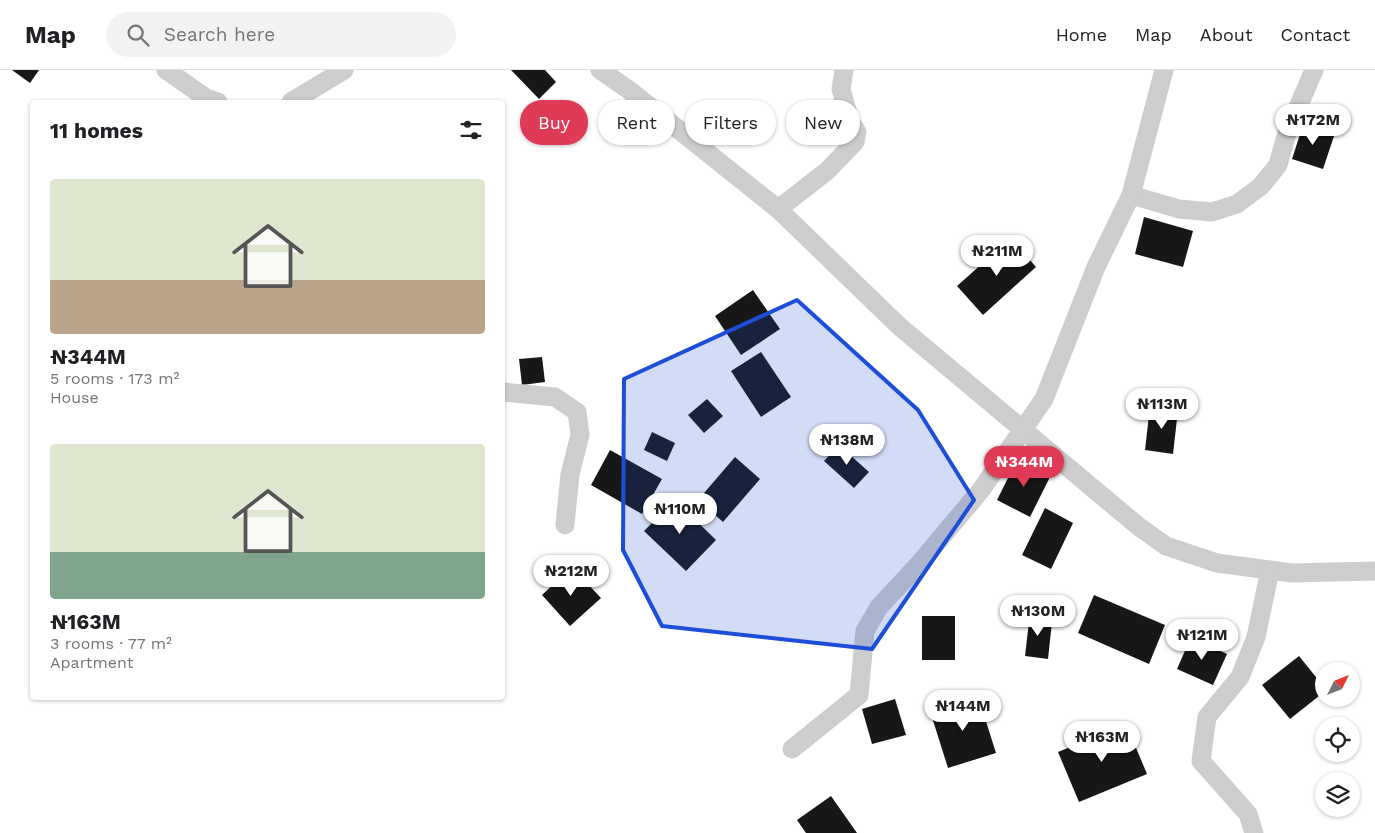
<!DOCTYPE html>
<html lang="en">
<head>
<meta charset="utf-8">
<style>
  body { margin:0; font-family:"Work Sans",sans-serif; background:#f2f2f2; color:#202124; height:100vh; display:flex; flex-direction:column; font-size:19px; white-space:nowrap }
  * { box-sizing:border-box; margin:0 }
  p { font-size:16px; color:#757577 }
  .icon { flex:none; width:28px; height:28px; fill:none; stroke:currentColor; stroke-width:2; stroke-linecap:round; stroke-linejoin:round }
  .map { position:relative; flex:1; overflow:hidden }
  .sheet { position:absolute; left:30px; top:30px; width:475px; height:600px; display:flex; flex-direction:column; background:#fff; border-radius:5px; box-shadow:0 1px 4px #0004 }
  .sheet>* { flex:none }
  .hud { position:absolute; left:520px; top:30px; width:475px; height:45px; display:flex; gap:10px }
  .needle { width:32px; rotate:48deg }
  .tools { position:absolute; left:1315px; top:592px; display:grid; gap:10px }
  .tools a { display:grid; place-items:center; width:45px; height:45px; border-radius:50%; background:#fff; box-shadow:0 1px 4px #0004; font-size:25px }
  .price { position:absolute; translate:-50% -42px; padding:0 11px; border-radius:18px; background:#fff; color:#222; font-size:16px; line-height:32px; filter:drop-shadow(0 1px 2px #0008) }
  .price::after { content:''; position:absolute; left:50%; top:30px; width:15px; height:11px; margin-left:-8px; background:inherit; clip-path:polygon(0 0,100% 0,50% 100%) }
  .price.on { background:#df3a56; color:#fff }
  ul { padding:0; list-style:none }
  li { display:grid; align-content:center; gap:10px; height:265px; padding:0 20px }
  li span { display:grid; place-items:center; height:155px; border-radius:5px; color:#555 }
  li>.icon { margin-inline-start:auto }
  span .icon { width:90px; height:90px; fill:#fffc; stroke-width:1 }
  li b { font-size:21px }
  h2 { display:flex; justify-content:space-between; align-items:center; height:60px; padding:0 20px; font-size:21px }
  .chip { padding:0 18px; border-radius:22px; background:#fff; box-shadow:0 1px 4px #0004; font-size:18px; line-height:45px }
  .chip.on { background:#df3a56; color:#fff }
  header { display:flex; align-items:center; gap:30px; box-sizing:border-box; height:70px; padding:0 25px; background:#fff; border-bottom:1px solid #e0e0e0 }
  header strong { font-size:24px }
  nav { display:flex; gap:28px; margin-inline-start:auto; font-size:18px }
  .search { width:350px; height:45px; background:#f2f2f2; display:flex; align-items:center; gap:12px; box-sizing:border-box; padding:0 18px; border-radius:28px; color:#757577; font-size:19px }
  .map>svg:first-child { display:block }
</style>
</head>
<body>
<header>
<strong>Map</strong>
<div class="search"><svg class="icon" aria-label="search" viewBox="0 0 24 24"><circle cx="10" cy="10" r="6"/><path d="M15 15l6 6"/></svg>Search here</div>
<nav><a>Home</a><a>Map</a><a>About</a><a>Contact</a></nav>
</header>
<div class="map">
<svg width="1375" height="763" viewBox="0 0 1375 763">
  <rect width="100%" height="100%" fill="#fff"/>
  <g fill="#171717">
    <polygon points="12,0 39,0 30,13"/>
    <polygon points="511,0 545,0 556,12 539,29"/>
    <polygon points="1304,52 1335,63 1323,99 1292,89"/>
    <polygon points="1144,147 1193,161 1183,197 1135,184"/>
    <polygon points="1011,168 1036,197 983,245 957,216"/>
    <polygon points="753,220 780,259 741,285 715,246"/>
    <polygon points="761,282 791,327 761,347 731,301"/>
    <polygon points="542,287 545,312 522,315 519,289"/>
    <polygon points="707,329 723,346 704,363 688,345"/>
    <polygon points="1150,336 1178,340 1173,384 1145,380"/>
    <polygon points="652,362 675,373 667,391 644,380"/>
    <polygon points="839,375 869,402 854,418 824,391"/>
    <polygon points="610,380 662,409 642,444 591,415"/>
    <polygon points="735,387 760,409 723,452 698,430"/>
    <polygon points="1018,388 1051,405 1030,447 997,430"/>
    <polygon points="675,430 716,470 686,501 644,461"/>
    <polygon points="1045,438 1073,453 1051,499 1022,485"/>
    <polygon points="572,497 601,528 570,556 542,525"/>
    <polygon points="1094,525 1165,555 1149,594 1078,563"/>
    <polygon points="1030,543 1052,552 1048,589 1025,586"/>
    <rect x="922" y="546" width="33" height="44"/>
    <polygon points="1191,567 1227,584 1213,615 1177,599"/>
    <polygon points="1299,586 1324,617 1324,622 1290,649 1262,615"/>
    <polygon points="978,626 996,683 948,698 930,641"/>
    <polygon points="895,629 906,665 872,674 862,639"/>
    <polygon points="1126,654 1147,704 1079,732 1058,682"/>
    <polygon points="831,726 857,763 806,763 797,750"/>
  </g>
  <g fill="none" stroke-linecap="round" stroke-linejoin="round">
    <g stroke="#cdcdcd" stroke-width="19">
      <polyline points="166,0 206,28 218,32"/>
      <polyline points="600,0 629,20 778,139 899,256 1138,456 1166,476 1217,493 1292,503 1375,501"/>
      <polyline points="291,32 344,0"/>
      <polyline points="1131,125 1179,139 1212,142 1237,134 1261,116 1278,95 1287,63 1314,0"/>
      <polyline points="778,139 827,101 855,72 857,62 850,51 841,19 844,0"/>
      <polyline points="502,322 555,327 577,342 580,365 570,404 565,455"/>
      <polyline points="792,679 859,625 865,561 879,537 919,494 981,420 1044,329 1096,197 1131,125 1164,0"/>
      <polyline points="1254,763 1248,744 1201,691 1207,647 1240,607 1256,567 1270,500"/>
    </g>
  </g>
  <path fill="#1d4ed8" fill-opacity="0.2" stroke="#1d4ed8" stroke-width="4" stroke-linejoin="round" d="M797 230 918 340 974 430 872 579 662 556 623 480 624 309Z"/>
</svg>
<div class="tools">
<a><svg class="needle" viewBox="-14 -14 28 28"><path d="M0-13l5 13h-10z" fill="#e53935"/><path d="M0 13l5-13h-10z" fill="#757577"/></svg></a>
<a><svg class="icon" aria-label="locate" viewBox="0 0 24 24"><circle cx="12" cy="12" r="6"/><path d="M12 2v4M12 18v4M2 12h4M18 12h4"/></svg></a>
<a><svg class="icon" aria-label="layers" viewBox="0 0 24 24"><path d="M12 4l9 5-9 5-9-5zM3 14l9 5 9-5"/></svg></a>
</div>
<b class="price" style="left:1313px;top:76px">₦172M</b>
<b class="price" style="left:997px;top:207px">₦211M</b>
<b class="price" style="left:1162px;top:360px">₦113M</b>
<b class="price" style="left:847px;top:396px">₦138M</b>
<b class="price on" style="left:1024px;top:418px">₦344M</b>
<b class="price" style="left:680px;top:465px">₦110M</b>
<b class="price" style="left:571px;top:527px">₦212M</b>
<b class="price" style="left:1038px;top:567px">₦130M</b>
<b class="price" style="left:1202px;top:591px">₦121M</b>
<b class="price" style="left:963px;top:662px">₦144M</b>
<b class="price" style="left:1102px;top:693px">₦163M</b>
<div class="hud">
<a class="chip on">Buy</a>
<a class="chip">Rent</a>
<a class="chip">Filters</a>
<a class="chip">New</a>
</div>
<section class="sheet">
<h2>11 homes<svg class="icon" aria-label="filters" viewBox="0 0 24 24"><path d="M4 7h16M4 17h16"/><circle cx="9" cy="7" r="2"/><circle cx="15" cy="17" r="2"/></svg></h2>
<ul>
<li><span style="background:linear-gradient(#dfe7d0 65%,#b9a48a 0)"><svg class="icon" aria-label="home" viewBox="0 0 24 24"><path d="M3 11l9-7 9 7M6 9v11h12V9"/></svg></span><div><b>₦344M</b><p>5 rooms · 173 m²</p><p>House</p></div></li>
<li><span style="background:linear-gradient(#dfe7d0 70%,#7fa58c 0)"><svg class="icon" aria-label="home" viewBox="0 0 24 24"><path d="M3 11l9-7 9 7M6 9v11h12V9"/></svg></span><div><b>₦163M</b><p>3 rooms · 77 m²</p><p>Apartment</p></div></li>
</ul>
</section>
</div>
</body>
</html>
